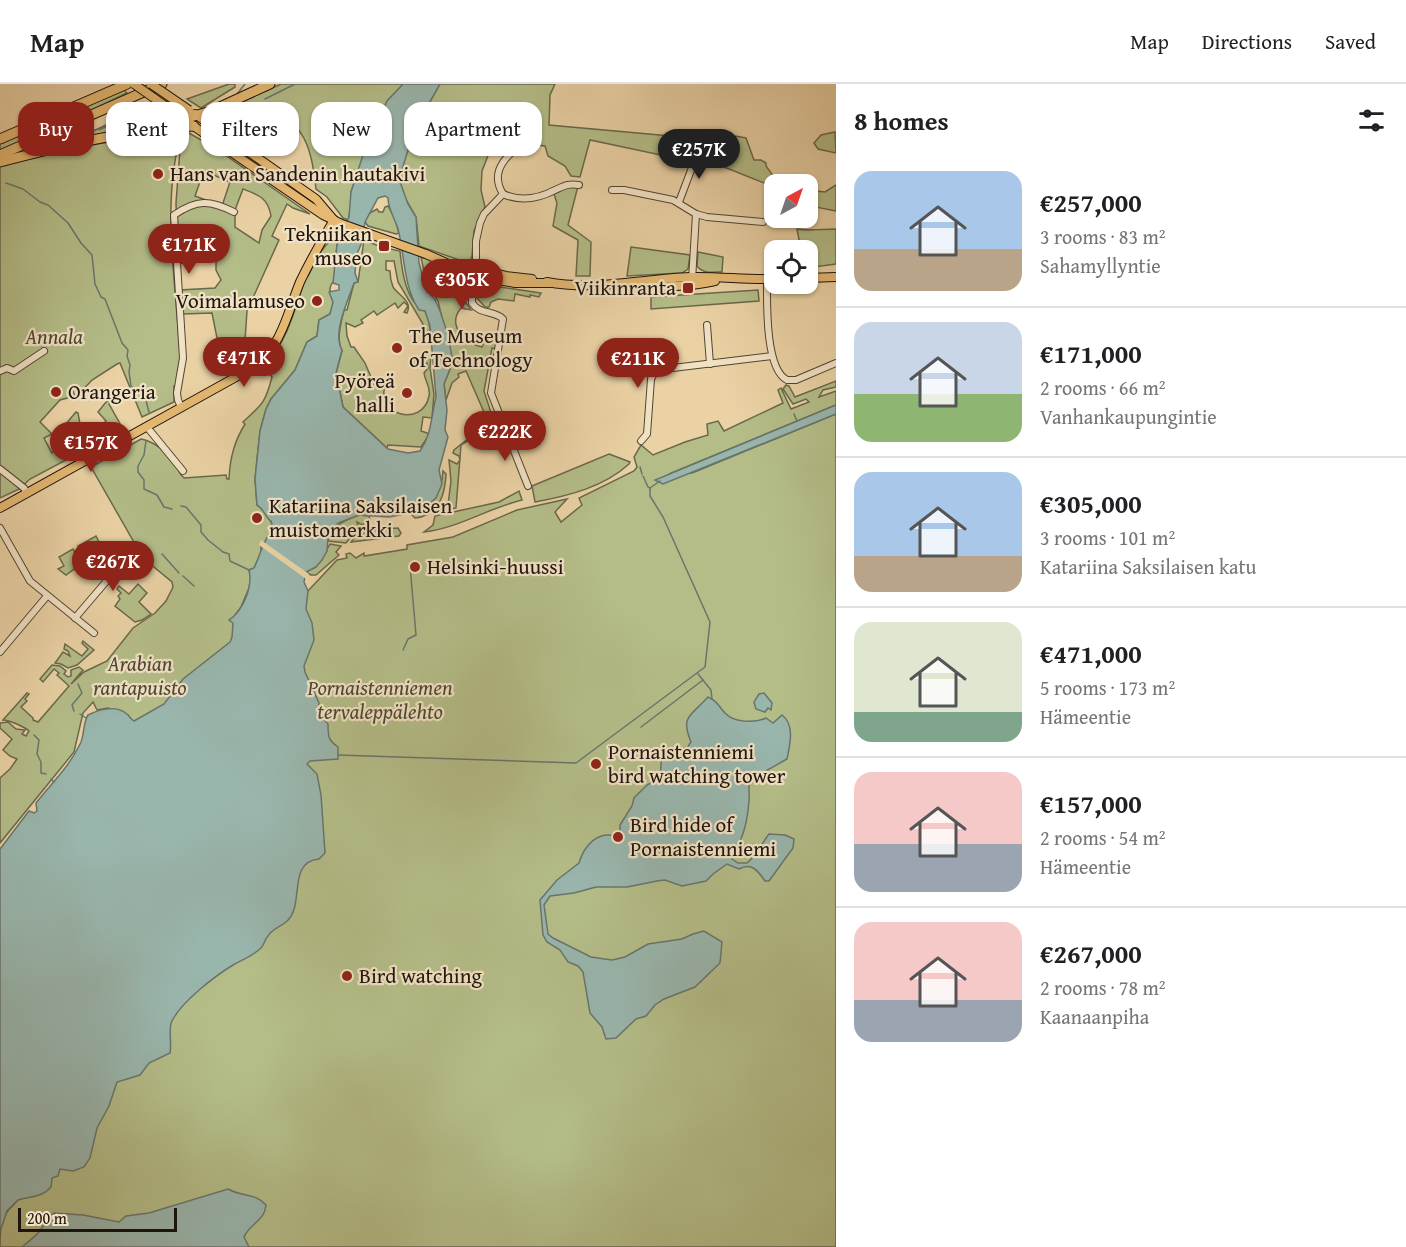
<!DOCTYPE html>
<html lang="en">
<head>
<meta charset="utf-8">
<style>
  body { margin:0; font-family:"Gentium Book Plus",serif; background:#f2f2f2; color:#202124; height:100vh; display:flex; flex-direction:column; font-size:22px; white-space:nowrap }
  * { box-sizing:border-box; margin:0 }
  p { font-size:20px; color:#757577 }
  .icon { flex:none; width:33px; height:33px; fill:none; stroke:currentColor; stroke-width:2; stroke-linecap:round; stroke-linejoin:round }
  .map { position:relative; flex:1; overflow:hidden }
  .panel { display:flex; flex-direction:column; background:#fff; width:570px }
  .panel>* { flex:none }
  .hud { position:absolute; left:18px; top:18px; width:570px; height:54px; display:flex; gap:12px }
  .needle { width:39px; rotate:40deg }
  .fabs { position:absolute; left:764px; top:90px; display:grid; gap:12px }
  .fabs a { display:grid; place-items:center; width:54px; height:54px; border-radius:12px; background:#fff; box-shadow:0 2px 4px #0004; font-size:30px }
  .scale { position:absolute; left:18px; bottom:15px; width:159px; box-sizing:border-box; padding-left:6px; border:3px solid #1f140e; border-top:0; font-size:16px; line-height:21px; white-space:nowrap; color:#1f140e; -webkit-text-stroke:4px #f1e2c4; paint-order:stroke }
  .price { position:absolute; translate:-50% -51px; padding:0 14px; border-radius:21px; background:#8f2418; color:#fff; font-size:20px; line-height:39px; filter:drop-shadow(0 2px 3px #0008) }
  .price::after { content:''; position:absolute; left:50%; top:36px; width:18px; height:14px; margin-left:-9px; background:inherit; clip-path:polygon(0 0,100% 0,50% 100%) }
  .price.selected { background:#222; color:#fff }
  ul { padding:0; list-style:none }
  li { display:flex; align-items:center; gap:18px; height:150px; padding:0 18px }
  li+li { border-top:2px solid #e0e0e0 }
  li span { display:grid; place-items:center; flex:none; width:168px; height:120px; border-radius:18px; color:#555 }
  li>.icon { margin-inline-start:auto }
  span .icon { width:72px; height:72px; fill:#fffc; stroke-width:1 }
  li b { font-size:26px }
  h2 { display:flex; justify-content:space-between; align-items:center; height:72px; padding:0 18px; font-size:26px }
  .pill { padding:0 21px; border-radius:18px; background:#fff; box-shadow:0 2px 4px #0004; font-size:21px; line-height:54px }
  .pill.selected { background:#8f2418; color:#fff }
  header { display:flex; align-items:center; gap:36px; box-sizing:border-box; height:84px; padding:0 30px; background:#fff; border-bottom:2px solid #e0e0e0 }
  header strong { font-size:28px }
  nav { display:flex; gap:33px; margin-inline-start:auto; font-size:21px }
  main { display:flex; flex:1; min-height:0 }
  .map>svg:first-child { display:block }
</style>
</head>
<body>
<header>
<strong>Map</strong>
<nav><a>Map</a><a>Directions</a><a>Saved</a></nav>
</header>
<main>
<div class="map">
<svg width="836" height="1163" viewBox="0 0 836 1163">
  <rect width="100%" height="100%" fill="#ead2a5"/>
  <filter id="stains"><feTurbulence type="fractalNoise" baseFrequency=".00333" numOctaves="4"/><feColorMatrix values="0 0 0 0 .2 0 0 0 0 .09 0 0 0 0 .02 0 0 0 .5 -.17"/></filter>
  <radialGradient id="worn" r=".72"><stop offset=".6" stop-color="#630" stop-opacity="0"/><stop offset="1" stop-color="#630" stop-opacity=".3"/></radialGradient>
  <g fill="#b4bd88" stroke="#6a684b" stroke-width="1.5" fill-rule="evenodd">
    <polygon points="229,0 235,0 235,3 201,24 187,15"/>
    <path d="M281 0H403L375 41 351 108V125L348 136 343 134 327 113 316 105C311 61 304 28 251 29L255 21 236 28 222 36 218 32 232 22Z"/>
    <polygon points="440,0 555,0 550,11 549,41 693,54 709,59 714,55 715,56 699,70 687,68 684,76 590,56 580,93 571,92 565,82 548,72 545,62 501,57 489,69 482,87 481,106 485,123 474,147 472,172 470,177 465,178 419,162 416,133 404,112 400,98 400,90 415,44"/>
    <polygon points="124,6 127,9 67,38 0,67 0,60"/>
    <polygon points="153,27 167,37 148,36 126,40 129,36"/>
    <polygon points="125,32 122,40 128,45 154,40 156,42 70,58"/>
    <path d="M182 46C162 113 174 186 179 255L180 268 182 271 177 302H174V318L142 333 120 279 117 280 92 296 78 311 75 304 72 305 75 312 60 316 40 338 52 350 44 354 52 369 55 365 62 371 67 364 71 369 81 363 83 367 30 395 19 405 0 414V81L85 62Z"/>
    <polygon points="835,48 836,69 818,65 814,59 821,51"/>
    <path d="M189 49 215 64 310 130 293 124 287 120 272 152 279 156 247 227 244 271 249 277 245 280 242 276H236C232 270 228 268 220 269L212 229 183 230 180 206 215 204 221 196 216 186V171L178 180 176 119 180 65 182 57ZM203 89 216 92 230 98 222 122 195 112ZM243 105C259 111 268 114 271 132L262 146 259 159 235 143V126Z"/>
    <polygon points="735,52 746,54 754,76 761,76 766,79 766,82 779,100 774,100 774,103 704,75"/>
    <polygon points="836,101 836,127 816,123 814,128 807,130 807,106 825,108"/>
    <polygon points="578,102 568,141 591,158 590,192 576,192 578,156 553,142 557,119 554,110 565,104"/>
    <polygon points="388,122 394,132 399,149 396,150 368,142 365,138 368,130 377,125 379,128 383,128 385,123"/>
    <polygon points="797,145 807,146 836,145 836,180 807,184 807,166 801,166"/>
    <path d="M339 148 342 149 337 161 334 197C325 206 334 210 333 220 333 223 331 227 330 230L319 236 317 252 307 258 295 286 271 315 266 325 260 347 255 395 257 421C266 427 273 439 275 449L261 462V469L254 484 249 486 251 494 249 504 241 523 235 531 234 556 225 581 134 641 128 631 108 624 97 626 93 618 83 629 74 668 0 759V694L10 685 17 675 10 672 3 666 12 655 0 644V639L8 638 16 645 25 646 22 650 26 652 29 647C25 643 9 636 3 636L27 609 29 610 25 615 27 617 21 623 33 634V636L38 638 69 602 57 591 59 589 54 585 43 598 40 595 52 581 60 582 66 587 64 590 68 593 71 592V586L79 583 83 586 71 600 84 588 107 577 133 544 155 529 166 517 173 503 172 498 143 474 91 383 141 355C156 358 167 368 176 382 179 387 179 390 184 394L226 391 227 395H229C230 374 234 358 245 340L243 338C262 320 265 320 272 293L263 281C288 260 296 221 306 191L308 192C318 172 322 163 339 148Z"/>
    <path d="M364 156 381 163 400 167C402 188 406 218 425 227L428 233 431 251 430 252 398 198 394 177H386V186L390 187C390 192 391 198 393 203 399 212 413 217 407 229L404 228 408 222 404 218 398 224 395 219 377 231 374 227 361 236 363 239 355 243 346 239 347 252 351 263H354L365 279 374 300 383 297 386 298C373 332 423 344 429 312 431 303 425 297 424 289L428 284 427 279 411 280V279L425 269H431L430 284 434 310 432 334 423 333 421 347 427 349 429 351 421 363 388 361 387 364 343 323 336 289 342 267C336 255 341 239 344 226H347L354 199 358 198Z"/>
    <polygon points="631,163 690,171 688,185 682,189 627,192"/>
    <path d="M698 168 723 173 722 188C712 188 703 190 697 182Z"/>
    <path d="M421 173 435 178 464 196 466 219 471 226 461 224C446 242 466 259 482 263L484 258 498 254 496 265 492 264 484 307 494 338 492 339 487 335 466 287 458 290 459 293 452 299 446 316 444 300 450 285 448 251 445 247 438 217 431 207 425 193Z"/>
    <polygon points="480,200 541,209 539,213 530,211 530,213 515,210 514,217 498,215 491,218 489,223 485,223 477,214"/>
    <polygon points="758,206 759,217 651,225 651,213"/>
    <path d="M836 297V303L823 306 819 313 836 307V321L669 390 692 389 836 330V1163H0C0 1151 0 1138 7 1128 12 1121 15 1122 19 1113L88 1050 302 637V506L308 507 337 476 347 474 346 470 350 469 356 474 364 469V472L407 465V461L453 453 517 426 567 415 555 428 561 438 582 421 579 414 634 387 637 383 634 373 641 361 653 371 685 358 708 351 707 340 718 337 724 347 783 319 778 306 781 304 791 325 809 318 806 315 793 320 783 305 786 301 789 302 795 313Z"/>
    <polygon points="112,315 113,317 109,320 123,345 88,366 88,365 97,359 93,351 106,337 98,328 106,318"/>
    <polygon points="76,328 78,329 82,351 81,354 65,341"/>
    <polygon points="479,349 487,349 474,353 461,361 456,424 451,425 448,421 451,397 449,376 457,380 460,376 459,372 453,369 454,366 473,351"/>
    <path d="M609 370 630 378 629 380C604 403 568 412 535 418L532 402Z"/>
    <path d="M443 387 446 390C445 411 438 432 415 434L410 429C430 420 442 411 443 387Z"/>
    <path d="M519 407 522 416C488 424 459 444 424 448L433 441 435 432 499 418Z"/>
    <path d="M359 431 369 432 370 436 362 441 357 438 359 446 353 450 346 459 328 457C334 440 343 437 359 431Z"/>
    <path d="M398 444 401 449 399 452 351 458C358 445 385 445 398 444Z"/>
    <polygon points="96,452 100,460 86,477 78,462"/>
    <polygon points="330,460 341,462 336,468 339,471 316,491 311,491 306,488 316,483"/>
    <polygon points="73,465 81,480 66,491 58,485 64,482 59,473"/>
    <polygon points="138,500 147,509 139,518 151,530 142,536 135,538 115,522 120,515 118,512 121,509 117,505 119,502 129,510"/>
    <polygon points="83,557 94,566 77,581 68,584 61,580 55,579 63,568 70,572 68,567 64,565 65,560 82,572 88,565 82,559"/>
  </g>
  <g fill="#99b6ad" stroke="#68756d" stroke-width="1.5" fill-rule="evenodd">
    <path d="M403 0H440L415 44 399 95 408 120 416 133 419 179 426 205 435 216 440 227 448 251 452 273 450 285 444 300 447 326 445 346 448 353 439 386 442 400 436 414 429 420 410 429 389 433 359 431 338 439 328 454 327 467 322 476 316 483 306 488 304 498 308 507 306 525 312 539 314 556 304 582 305 588 319 619 318 629 328 640C328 652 328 656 338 663V675L310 677 307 680 317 690 321 711 325 769 319 775C286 778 306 822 286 838 280 843 272 845 268 852 265 855 264 861 261 864 254 871 242 876 233 881 215 892 181 918 172 937 168 943 172 959 170 969L149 979 140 991 117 998 109 1022 97 1044 90 1074 84 1083 73 1087 60 1085 58 1092 52 1094 51 1103C42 1114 30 1112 18 1116L7 1127 0 1148V765L29 727 34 729 37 727 36 719C51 700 68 684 79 662 85 653 82 641 88 631 100 625 116 621 127 630 129 632 131 635 134 637L164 620 183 595 230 558 232 553 233 539 229 536C243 527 253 503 249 486L254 484C260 472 262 460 270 449H275L271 437C265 433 264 425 257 421L255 395 260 347 266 325 271 315 295 286 307 258 317 252 319 236 330 230 333 218 329 208 339 206V201L333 199 337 161 349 133 351 108 363 71 387 17ZM385 112 388 114C388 125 395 135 398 145 405 172 403 202 419 226L425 227 430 242 436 313C431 332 432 350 420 367L408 369 388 365 343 323 336 289 342 266C332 249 348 217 354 199L358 198 355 189 357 170 362 158 365 138 378 114Z"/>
    <polygon points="836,321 836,330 663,400 655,396"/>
    <polygon points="764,609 772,619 771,626 768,624 765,628 756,625 754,618 759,610"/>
    <path d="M708 613C718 617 718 622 725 629 734 639 755 639 766 634L773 639 782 631C795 641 790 660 787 675L757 692 751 689C747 699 750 706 749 717 747 742 743 752 732 775L738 779H747C756 772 762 759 769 750L785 751 794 755 793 764 769 797H765C758 787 752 778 739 785L727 780 713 790 706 797 682 802 665 796 657 797 627 803H596L574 809 550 812 544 821 548 850 553 854 591 873 612 876 625 873 648 860 682 855 693 850 704 847 722 858 720 879 695 903 664 915 655 921 646 932 636 935 616 954 606 955 602 943 590 929 583 888 578 882 568 878 560 866 547 858 543 851 540 816 557 796 579 779C584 762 598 745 618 753L620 751V741L632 722 634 714 647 701 660 694C662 683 658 668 672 665 678 664 682 665 687 664L691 658C680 632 691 632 708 613Z"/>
    <path d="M228 1105C242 1113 256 1109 266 1121 265 1137 250 1139 244 1153L249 1163H22C31 1155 43 1148 45 1136L54 1129 83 1131 119 1138 126 1132 149 1129Z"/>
  </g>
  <polygon fill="#ead2a5" points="261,456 309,490 306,495 259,461"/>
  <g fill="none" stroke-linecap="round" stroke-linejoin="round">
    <g stroke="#68756d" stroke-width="1.5">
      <polyline points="237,10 245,0"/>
      <polyline points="265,15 295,0"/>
      <polyline points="99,46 116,38"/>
      <polyline points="6,99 23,105 40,118 48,121 68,139 81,159 92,171 95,200 101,213 105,215 122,259 128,266 127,272 130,281 129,288 131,302 145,313 149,328"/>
      <polyline points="794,330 797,337"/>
      <polyline points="146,357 144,371 138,382 138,388 144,396 144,405 157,411 164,423 172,425"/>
      <polyline points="640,383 642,390"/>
      <polyline points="643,392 648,403 650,404"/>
      <polyline points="181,422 186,423 201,441 201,448 208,456 223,468 229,470 230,477 249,486"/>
      <polyline points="162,470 179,489"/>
      <polyline points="183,492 194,502"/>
      <polyline points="403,566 408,555 416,551 410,482"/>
      <polyline points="698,590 711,606 712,615"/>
      <polyline points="74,627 72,621 82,609 78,600"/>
      <polyline points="80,630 86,634"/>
      <polyline points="641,643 703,596"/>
      <polyline points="34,651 39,656 37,670 41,678 41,689 46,690"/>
      <polyline points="338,671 576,679 705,583 710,538 663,433 650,412 650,404 660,397"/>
      <polyline points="51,695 54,698"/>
    </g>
    <defs>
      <g id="minor">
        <polyline points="612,106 624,106 673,116 696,130 707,133 763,138"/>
        <path d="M503 110C492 92 500 79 514 66L509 60"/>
        <polyline points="679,118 696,73"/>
        <path d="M767 195C767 218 765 285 787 296H796L836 279"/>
        <polyline points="692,196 696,130"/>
        <polyline points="707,241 710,280"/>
        <polyline points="0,287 7,284 14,287 44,267"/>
        <path d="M181 323 178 316 177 309 183 274 174 131C197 115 210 116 234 128"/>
        <polyline points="147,343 183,387"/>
        <polyline points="641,357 647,350 651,295 656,286 772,272"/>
        <polyline points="0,385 24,404 27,409"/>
        <path d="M528 402 491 309 503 235C494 226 480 231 472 219V205L469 201 476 176V157L480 139 484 130 503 110C521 118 538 115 555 106 564 102 569 99 579 101"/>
        <polyline points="0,444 30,497 94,549"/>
        <polyline points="75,534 133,466"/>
        <polyline points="0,568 47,512"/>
      </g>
      <g id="major">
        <polyline points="195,30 316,115 333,135"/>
        <polyline points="189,39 323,131 342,140 426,170 476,192 515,199 550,199"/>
        <polyline points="453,180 506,192 532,195"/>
        <polyline points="807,194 836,193"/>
        <path d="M547 198C595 207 643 195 690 193 718 192 746 196 774 195"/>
        <path d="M638 201C660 204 693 202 715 197"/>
        <path d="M0 424 245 288C282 266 285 235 300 198 310 177 322 156 334 136"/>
      </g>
      <g id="highway">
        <polyline points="174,43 184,35 211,27 270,0"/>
        <polyline points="0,55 127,0"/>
        <polyline points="0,71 162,0"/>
        <path d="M0 78C61 62 131 45 194 42"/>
      </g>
    </defs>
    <use href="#minor" stroke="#524434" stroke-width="8"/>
    <use href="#major" stroke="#1f140e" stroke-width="10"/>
    <use href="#highway" stroke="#1f140e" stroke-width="11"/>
    <use href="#minor" stroke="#f1e2c4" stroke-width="6"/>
    <use href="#major" stroke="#e5b972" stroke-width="8"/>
    <use href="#highway" stroke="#e5b972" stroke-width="9"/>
    <defs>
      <g id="major-bridge">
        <polyline points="134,0 178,31"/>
        <polyline points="151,0 189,26"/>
      </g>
    </defs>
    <use href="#major-bridge" stroke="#1f140e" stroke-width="10" stroke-linecap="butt"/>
    <use href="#major-bridge" stroke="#e5b972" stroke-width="8"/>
  </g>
  <g fill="#8f2418" stroke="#f1e2c4" stroke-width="2">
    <circle cx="158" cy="90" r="6"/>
    <rect x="378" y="156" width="12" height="12" rx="3"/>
    <rect x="682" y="198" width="12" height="12" rx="3"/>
    <circle cx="317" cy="217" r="6"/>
    <circle cx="397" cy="264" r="6"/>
    <circle cx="56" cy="308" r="6"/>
    <circle cx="407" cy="309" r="6"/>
    <circle cx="257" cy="434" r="6"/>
    <circle cx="415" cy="483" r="6"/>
    <circle cx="596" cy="680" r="6"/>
    <circle cx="618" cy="753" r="6"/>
    <circle cx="347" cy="892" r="6"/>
  </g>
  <g text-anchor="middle" stroke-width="4.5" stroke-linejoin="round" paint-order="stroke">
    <g font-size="21" fill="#1f140e" stroke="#f1e2c4" text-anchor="start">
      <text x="170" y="97">Hans van Sandenin hautakivi</text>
      <text x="372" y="157" text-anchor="end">Tekniikan<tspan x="372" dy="24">museo</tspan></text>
      <text x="676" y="211" text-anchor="end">Viikinranta</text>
      <text x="305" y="224" text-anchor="end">Voimalamuseo</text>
      <text x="409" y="259">The Museum<tspan x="409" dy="24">of Technology</tspan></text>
      <text x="395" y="304" text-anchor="end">Pyöreä<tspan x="395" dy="24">halli</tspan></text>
      <text x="68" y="315">Orangeria</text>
      <text x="269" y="429">Katariina Saksilaisen<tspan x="269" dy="24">muistomerkki</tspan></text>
      <text x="427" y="490">Helsinki-huussi</text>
      <text x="608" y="675">Pornaistenniemi<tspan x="608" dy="24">bird watching tower</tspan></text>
      <text x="630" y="748">Bird hide of<tspan x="630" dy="24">Pornaistenniemi</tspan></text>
      <text x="359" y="899">Bird watching</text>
    </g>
    <g font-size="21" font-style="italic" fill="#4c4733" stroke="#f1e2c4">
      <text x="54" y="260">Annala</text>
      <text x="140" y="587">Arabian<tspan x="140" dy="24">rantapuisto</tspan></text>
      <text x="380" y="611">Pornaistenniemen<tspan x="380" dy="24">tervaleppälehto</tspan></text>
    </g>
  </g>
  <rect width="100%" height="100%" filter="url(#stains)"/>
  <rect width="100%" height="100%" fill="url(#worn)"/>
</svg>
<div class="fabs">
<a><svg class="needle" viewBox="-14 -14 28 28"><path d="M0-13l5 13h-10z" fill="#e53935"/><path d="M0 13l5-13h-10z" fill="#757577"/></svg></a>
<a><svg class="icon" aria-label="locate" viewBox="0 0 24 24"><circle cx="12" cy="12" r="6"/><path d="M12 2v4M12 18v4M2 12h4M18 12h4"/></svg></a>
</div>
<div class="scale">200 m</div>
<b class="price selected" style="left:699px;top:96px">€257K</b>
<b class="price" style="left:189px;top:191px">€171K</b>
<b class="price" style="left:462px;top:226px">€305K</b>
<b class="price" style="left:244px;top:304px">€471K</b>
<b class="price" style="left:638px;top:305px">€211K</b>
<b class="price" style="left:505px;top:378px">€222K</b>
<b class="price" style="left:91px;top:389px">€157K</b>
<b class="price" style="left:113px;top:508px">€267K</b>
<div class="hud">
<a class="pill selected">Buy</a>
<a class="pill">Rent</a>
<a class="pill">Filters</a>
<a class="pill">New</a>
<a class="pill">Apartment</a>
</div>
</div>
<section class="panel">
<h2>8 homes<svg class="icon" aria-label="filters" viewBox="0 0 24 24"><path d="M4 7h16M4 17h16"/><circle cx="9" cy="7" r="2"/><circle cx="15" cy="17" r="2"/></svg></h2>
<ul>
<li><span style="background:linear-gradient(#a9c7e8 65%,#b9a48a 0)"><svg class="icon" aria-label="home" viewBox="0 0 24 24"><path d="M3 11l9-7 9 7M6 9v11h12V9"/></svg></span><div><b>€257,000</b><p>3 rooms · 83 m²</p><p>Sahamyllyntie</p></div></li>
<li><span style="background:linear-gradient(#c9d6e8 60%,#8fb573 0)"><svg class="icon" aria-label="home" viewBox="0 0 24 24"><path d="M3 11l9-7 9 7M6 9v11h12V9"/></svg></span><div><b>€171,000</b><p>2 rooms · 66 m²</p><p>Vanhankaupungintie</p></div></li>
<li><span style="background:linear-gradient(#a9c7e8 70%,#b9a48a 0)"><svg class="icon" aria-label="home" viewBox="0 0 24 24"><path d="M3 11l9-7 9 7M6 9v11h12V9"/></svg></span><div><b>€305,000</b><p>3 rooms · 101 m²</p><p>Katariina Saksilaisen katu</p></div></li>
<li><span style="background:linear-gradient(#dfe7d0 75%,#7fa58c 0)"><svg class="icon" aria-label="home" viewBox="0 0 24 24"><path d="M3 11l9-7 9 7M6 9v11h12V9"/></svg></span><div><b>€471,000</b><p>5 rooms · 173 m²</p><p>Hämeentie</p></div></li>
<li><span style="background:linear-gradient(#f6c9c9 60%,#9aa5b1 0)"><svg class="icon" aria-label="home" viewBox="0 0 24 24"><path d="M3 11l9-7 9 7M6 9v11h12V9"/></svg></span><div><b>€157,000</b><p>2 rooms · 54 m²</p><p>Hämeentie</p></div></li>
<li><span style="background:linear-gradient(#f6c9c9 65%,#9aa5b1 0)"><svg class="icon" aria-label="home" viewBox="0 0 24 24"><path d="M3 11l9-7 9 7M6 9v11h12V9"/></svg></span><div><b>€267,000</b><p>2 rooms · 78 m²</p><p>Kaanaanpiha</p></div></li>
</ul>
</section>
</main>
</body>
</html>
